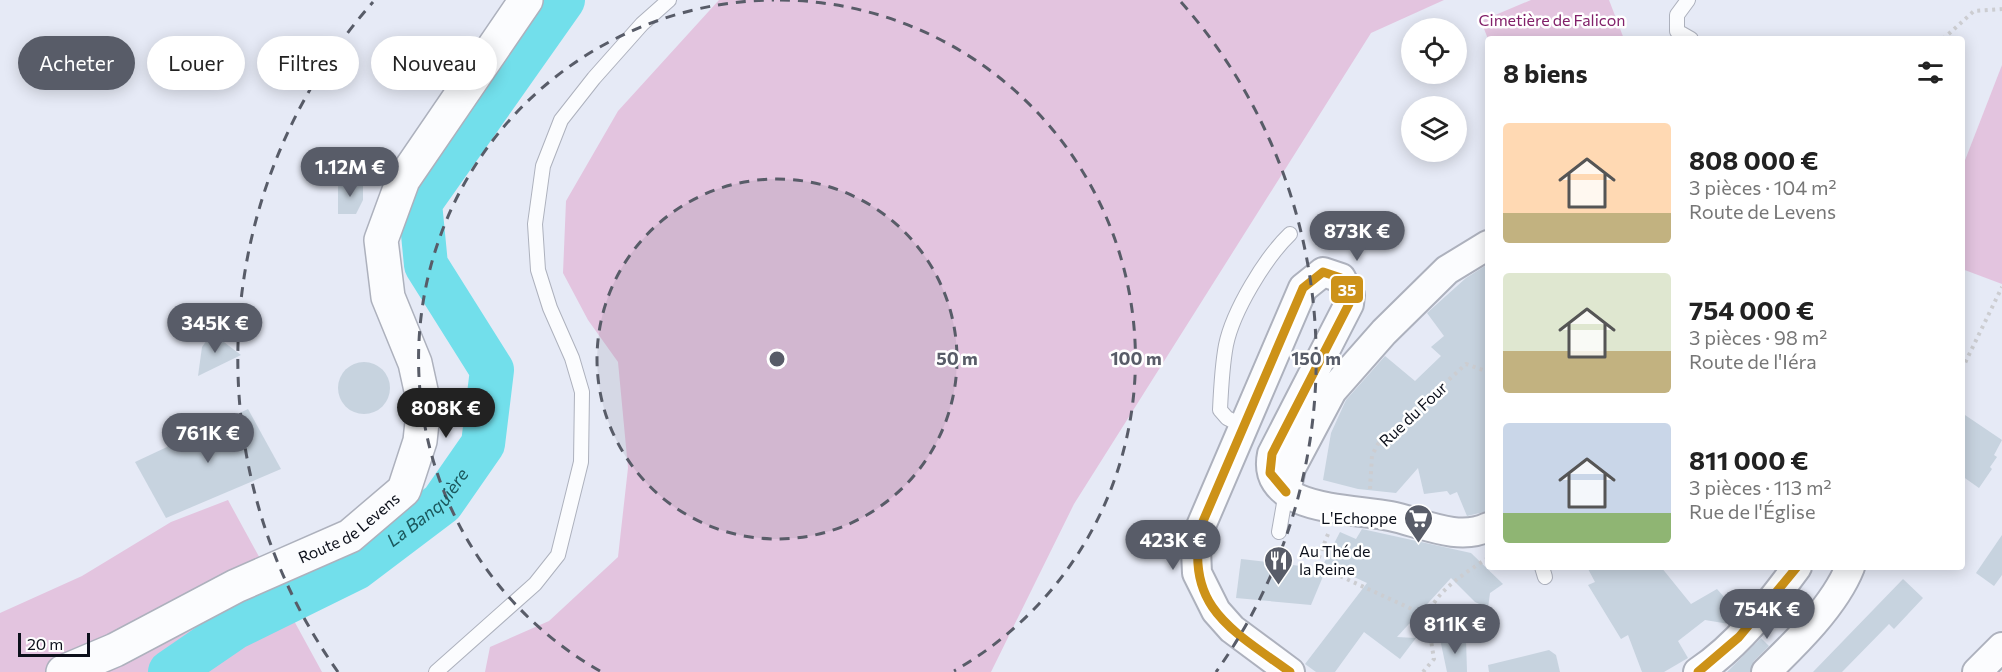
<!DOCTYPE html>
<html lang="fr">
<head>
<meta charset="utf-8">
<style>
  body { margin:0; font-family:Commissioner,sans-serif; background:#f6f6f6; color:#222; height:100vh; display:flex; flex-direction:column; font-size:22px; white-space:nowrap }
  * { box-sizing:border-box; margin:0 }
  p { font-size:20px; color:#767676 }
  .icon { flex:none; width:33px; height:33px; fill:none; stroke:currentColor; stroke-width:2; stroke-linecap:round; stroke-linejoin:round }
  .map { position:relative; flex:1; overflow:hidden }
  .sheet { position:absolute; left:1485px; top:36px; width:480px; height:534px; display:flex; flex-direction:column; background:#fff; border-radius:6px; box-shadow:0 3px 15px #0003 }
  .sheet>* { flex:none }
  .banner { position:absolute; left:18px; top:36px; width:570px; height:54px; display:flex; gap:12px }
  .controls { position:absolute; left:1401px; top:18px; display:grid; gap:12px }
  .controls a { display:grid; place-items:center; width:66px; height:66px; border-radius:50%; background:#fff; box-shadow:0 3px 15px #0003; font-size:30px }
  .scale { position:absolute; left:18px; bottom:15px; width:72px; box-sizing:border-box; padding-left:6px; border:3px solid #0c101b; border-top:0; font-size:16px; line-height:21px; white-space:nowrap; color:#0c101b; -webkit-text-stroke:4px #fff; paint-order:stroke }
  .price { position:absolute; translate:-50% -51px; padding:0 14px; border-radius:21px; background:#585c68; color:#fff; font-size:20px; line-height:39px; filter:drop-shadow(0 2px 3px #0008) }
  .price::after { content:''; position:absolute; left:50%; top:36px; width:18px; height:14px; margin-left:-9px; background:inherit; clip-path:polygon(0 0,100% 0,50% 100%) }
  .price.selected { background:#222; color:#fff }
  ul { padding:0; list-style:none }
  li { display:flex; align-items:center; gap:18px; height:150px; padding:0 18px }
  li span { display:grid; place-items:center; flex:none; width:168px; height:120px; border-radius:6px; color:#555 }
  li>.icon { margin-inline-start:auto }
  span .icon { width:72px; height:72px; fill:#fffc; stroke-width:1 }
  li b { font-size:26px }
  h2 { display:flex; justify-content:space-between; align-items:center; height:72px; padding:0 18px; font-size:26px }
  .chip { padding:0 21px; border-radius:27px; background:#fff; box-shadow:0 3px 15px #0003; font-size:21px; line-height:54px }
  .chip.selected { background:#585c68; color:#fff }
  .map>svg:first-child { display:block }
</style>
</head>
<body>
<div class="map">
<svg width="2002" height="672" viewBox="0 0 2002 672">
  <rect width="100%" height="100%" fill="#e6eaf6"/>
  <g fill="#e3c4df">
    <polygon points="719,0 1444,0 1371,33 1074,504 991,672 485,672 490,647 549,621 618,557 628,468 618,362 588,320 563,273 566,201 618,111"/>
    <polygon points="1531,0 1609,0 1624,39 1488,39 1481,21"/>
    <polygon points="2002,65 2002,284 1962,269 1962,168"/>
    <polygon points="228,500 322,672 0,672 0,613 82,576 171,522"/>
  </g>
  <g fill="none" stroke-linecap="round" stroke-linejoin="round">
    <path stroke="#72dfeb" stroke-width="44" id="s1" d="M170 672 234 628 356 568 442 503 483 444 492 370 426 265 420 203 563 0"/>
  </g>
  <g fill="#c7d3df">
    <polygon points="363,182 363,200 356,214 338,214 338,184"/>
    <polygon points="1488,264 1488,511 1467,516 1457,492 1450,495 1447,491 1424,494 1418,468 1396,493 1358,489 1323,480 1331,433 1346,400 1385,356 1415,381 1441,356 1431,347 1444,336 1427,313 1466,278"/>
    <polygon points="212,333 241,355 198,376 202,347"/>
    <circle cx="364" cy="388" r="26"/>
    <polygon points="248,409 281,469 166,518 135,462"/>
    <polygon points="1962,413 2002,440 1994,455 1997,457 1990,467 1992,469 1979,488 1962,476"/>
    <polygon points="1362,529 1471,553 1503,584 1490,593 1488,608 1475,602 1451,578 1397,637 1416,638 1400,659 1364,632 1335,672 1316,672 1305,664 1367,583 1324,563 1340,532 1356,539"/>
    <polygon points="2002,535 2002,575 1994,586 1976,573"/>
    <polygon points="1241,559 1301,566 1324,574 1311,605 1236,598"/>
    <polygon points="1587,567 1661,567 1691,604 1717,589 1739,614 1729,624 1705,620 1678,641 1688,658 1664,672 1642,672 1628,635 1621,639 1588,585 1595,582"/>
    <polygon points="1903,579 1923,598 1894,629 1889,624 1842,672 1813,672"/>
    <polygon points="1761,638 1769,646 1754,661 1750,672 1727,672"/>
    <polygon points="1440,639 1466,640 1467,672 1447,672"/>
    <polygon points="1549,650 1556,655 1560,672 1489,672 1488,665"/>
  </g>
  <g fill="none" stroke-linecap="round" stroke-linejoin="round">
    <defs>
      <g id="service">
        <polyline points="1688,0 1677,15 1677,31 1691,39"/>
        <path d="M1243 426 1227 418 1220 410C1221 388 1222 366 1226 345 1233 311 1265 258 1290 234"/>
        <polyline points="1279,532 1286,492"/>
        <polyline points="1542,567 1545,577"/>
        <polyline points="436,672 535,584 558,555 581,462 582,392 572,358 550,308 538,270 535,224 543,166 561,120 594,78 642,24 669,0"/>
      </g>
      <g id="minor">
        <polyline points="1286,492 1291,468 1332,391 1384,332 1447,270 1488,245"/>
        <path d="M1290 672 1232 629 1216 611 1197 573 1196 550 1201 526 1303 288 1323 272 1341 278 1350 295 1349 304 1272 454C1260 512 1353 508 1390 516 1420 522 1458 542 1488 527"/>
        <path d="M1698 672C1737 646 1769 605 1797 567"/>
        <path d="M1766 672C1796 643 1835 605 1850 567"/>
        <polyline points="1977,672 2002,647"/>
      </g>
      <g id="tertiary">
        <path id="s2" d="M63 672 115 650 236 586 350 536 404 490 420 441 424 404 415 363 388 297 381 240 403 180 526 0"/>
      </g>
    </defs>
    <use href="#service" stroke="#adb1bd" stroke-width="16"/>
    <use href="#minor" stroke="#adb1bd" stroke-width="32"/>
    <use href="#tertiary" stroke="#adb1bd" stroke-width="36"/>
    <g stroke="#cccdd1" stroke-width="4" stroke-dasharray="3 4.5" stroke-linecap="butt">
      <polyline points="1943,39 1974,11 2002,9"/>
      <polyline points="1962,369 2002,287"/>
      <polyline points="1370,489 1372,455 1378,444 1466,364 1488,372"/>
      <polyline points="1328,534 1316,565 1427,616"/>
      <path d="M1427 616C1437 590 1465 573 1488 558"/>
      <polyline points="1423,672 1434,659 1427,616"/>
    </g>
    <use href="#service" stroke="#fbfcfe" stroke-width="14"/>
    <use href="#minor" stroke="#fbfcfe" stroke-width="28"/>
    <use href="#tertiary" stroke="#fbfcfe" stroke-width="33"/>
    <defs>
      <g id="bus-1">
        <path d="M1286 492 1270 473 1272 454 1349 304 1350 295 1341 278 1323 272 1303 288 1201 526C1184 607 1232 630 1290 672"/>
        <polyline points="1698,672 1739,637 1797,567"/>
      </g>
    </defs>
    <use href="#bus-1" stroke="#fff" stroke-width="14"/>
    <use href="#bus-1" stroke="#cd9218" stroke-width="9"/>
  </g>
  <circle cx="777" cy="359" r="180" fill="#585c68" fill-opacity=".12"/>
  <g fill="none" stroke="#585c68" stroke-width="3" stroke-dasharray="10 8">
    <circle cx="777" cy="359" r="180"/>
    <path d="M600 671A359 359 0 0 1 774 0M780 0A359 359 0 0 1 954 671"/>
    <path d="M338 672A539 539 0 0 1 373 2M1181 2A539 539 0 0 1 1216 672"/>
  </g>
  <defs>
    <symbol id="supermarket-pin" viewBox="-11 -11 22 30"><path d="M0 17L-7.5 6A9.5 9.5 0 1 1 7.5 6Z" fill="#585c68" stroke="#fff"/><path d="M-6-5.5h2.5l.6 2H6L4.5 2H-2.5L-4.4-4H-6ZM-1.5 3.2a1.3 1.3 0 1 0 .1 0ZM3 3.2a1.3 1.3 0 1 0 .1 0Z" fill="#fff"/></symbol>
    <symbol id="restaurant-pin" viewBox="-11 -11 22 30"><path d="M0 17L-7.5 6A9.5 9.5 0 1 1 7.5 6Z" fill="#585c68" stroke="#fff"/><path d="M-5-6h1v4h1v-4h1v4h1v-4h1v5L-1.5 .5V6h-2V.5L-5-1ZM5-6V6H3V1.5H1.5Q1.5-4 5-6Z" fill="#fff"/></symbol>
  </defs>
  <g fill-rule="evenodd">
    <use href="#supermarket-pin" x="1402" y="502" width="33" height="45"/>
    <use href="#restaurant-pin" x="1262" y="544" width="33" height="45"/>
  </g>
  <g text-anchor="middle" stroke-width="5" stroke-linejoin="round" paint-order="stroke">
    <g font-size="16" fill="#82216a" stroke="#fff">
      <text x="1552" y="26">Cimetière de Falicon</text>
    </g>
    <g font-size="16" fill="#0c101b" stroke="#fff">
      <text transform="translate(1413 414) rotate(-43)" y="6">Rue du Four</text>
      <text dy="6" stroke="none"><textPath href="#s2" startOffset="321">Route de Levens</textPath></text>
    </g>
    <g font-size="16" fill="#0c101b" stroke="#fff" text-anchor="end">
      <text x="1397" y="524">L'Echoppe</text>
      <text x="1299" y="557" text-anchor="start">Au Thé de<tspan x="1299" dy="18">la Reine</tspan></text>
    </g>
    <g font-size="18" font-style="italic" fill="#1b585d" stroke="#fff">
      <text dy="6" stroke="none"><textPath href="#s1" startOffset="308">La Banquière</textPath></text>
    </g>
  </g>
  <circle cx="777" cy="359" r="9" fill="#585c68" stroke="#fff" stroke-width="3"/>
  <g font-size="18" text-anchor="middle" font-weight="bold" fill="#585c68" stroke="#fff" stroke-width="5" stroke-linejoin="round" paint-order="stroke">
    <text x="957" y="365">50 m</text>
    <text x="1136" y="365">100 m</text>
    <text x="1316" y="365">150 m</text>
  </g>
  <rect stroke="#fff" stroke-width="2" x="1330" y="275" width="34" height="29" rx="6" fill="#cd9218"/>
  <g font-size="16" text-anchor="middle" font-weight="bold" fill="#fff">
    <text x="1347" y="296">35</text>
  </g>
</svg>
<div class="controls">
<a><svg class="icon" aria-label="locate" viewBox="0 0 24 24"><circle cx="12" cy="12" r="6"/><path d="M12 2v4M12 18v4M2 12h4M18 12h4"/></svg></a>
<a><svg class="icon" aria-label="layers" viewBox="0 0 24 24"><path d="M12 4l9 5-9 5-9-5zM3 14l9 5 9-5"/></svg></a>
</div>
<div class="scale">20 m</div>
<b class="price" style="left:350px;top:198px">1.12M €</b>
<b class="price" style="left:1357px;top:262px">873K €</b>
<b class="price" style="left:215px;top:354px">345K €</b>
<b class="price selected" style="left:446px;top:439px">808K €</b>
<b class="price" style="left:208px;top:464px">761K €</b>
<b class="price" style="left:1173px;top:571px">423K €</b>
<b class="price" style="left:1767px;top:640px">754K €</b>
<b class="price" style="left:1455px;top:655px">811K €</b>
<div class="banner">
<a class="chip selected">Acheter</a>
<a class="chip">Louer</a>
<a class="chip">Filtres</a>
<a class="chip">Nouveau</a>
</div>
<section class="sheet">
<h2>8 biens<svg class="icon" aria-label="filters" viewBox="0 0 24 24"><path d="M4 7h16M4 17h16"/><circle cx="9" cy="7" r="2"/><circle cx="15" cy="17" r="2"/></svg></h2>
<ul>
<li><span style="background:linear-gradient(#ffd9b3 75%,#c2b280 0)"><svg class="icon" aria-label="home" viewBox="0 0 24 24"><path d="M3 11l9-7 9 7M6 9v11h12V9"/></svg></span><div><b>808 000 €</b><p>3 pièces · 104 m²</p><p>Route de Levens</p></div></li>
<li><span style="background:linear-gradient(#dfe7d0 65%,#c2b280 0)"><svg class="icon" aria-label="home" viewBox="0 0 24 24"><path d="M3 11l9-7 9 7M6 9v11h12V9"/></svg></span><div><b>754 000 €</b><p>3 pièces · 98 m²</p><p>Route de l'Iéra</p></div></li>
<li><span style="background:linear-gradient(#c9d6e8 75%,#8fb573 0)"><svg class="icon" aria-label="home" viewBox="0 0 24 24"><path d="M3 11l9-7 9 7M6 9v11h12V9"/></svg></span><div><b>811 000 €</b><p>3 pièces · 113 m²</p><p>Rue de l'Église</p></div></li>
</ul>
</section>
</div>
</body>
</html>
